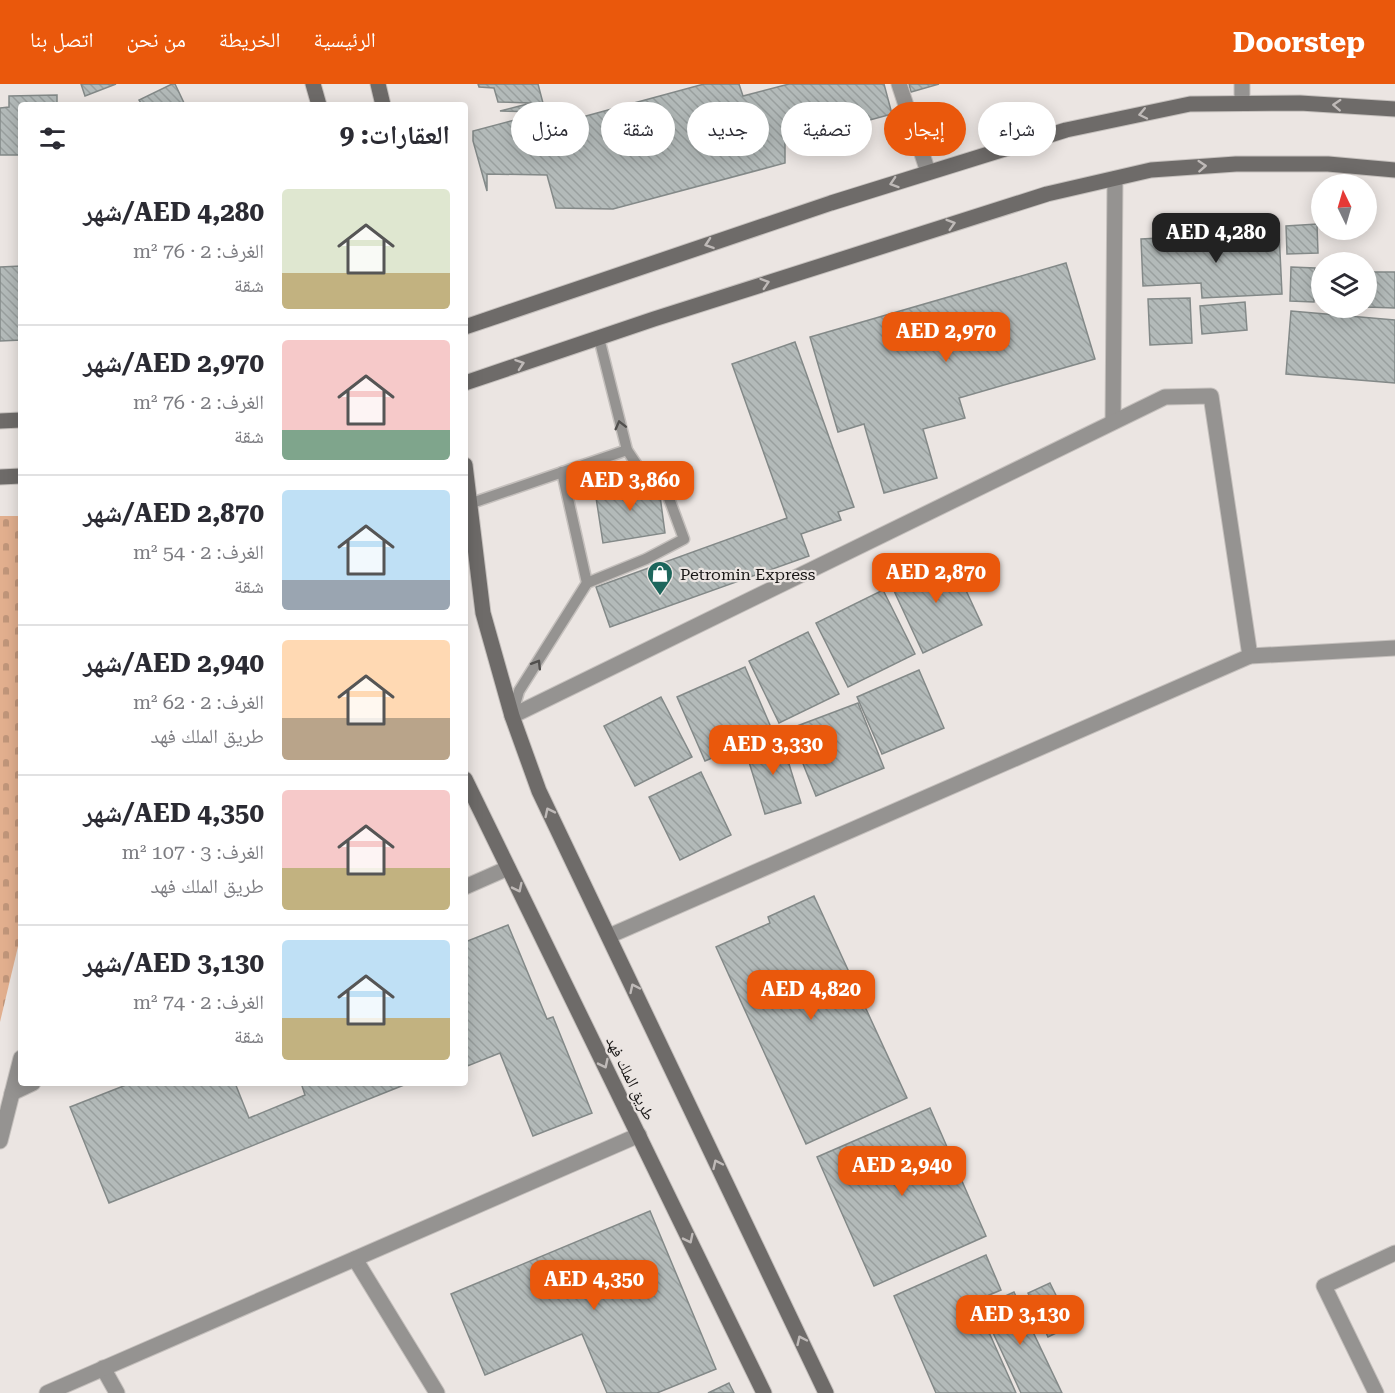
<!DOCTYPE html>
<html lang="ar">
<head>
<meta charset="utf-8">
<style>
  body { margin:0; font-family:"Roboto Serif","Noto Naskh Arabic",serif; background:#f7f7f7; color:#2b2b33; direction:rtl; height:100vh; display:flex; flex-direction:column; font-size:22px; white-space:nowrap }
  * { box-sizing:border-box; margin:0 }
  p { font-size:20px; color:#7c7c81 }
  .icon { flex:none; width:33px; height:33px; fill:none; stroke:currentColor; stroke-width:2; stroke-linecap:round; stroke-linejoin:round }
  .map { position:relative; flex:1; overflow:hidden; direction:ltr }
  .side { position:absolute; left:18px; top:18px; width:450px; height:984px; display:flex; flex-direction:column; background:#fff; border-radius:6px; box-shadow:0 3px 15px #0003; direction:rtl }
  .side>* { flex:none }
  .guide { position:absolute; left:486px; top:18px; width:570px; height:54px; direction:rtl; display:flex; gap:12px }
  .needle { width:39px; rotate:355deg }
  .controls { position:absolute; left:1311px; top:90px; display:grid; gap:12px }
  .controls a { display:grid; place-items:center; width:66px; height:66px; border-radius:50%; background:#fff; box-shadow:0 3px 15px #0003; font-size:30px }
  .price { position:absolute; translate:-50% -51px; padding:0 14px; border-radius:12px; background:#ea580c; color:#fff; font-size:20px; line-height:39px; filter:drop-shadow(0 2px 3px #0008) }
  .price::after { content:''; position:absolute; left:50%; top:36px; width:18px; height:14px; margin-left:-9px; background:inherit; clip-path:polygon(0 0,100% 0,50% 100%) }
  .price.on { background:#222; color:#fff }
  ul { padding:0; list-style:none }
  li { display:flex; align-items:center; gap:18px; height:150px; padding:0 18px }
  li+li { border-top:2px solid #e1e1e2 }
  li span { display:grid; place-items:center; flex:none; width:168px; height:120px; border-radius:6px; color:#555 }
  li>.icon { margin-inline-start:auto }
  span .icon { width:72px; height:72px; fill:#fffc; stroke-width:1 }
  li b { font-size:26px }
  h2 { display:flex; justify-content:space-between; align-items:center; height:72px; padding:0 18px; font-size:26px }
  .pill { padding:0 21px; border-radius:27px; background:#fff; box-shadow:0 3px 15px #0003; font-size:21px; line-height:54px }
  .pill.on { background:#ea580c; color:#fff }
  header { display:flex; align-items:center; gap:36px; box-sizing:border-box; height:84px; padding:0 30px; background:#ea580c; color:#fff }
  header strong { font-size:28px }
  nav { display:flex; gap:33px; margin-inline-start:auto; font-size:21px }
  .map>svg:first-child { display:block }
</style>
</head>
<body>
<header>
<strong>Doorstep</strong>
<nav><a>الرئيسية</a><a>الخريطة</a><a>من نحن</a><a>اتصل بنا</a></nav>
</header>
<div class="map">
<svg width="1395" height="1309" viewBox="0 0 1395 1309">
  <defs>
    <pattern id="cemetery-stones" width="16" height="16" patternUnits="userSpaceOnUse" patternTransform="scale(1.5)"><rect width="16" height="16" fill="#e2af8e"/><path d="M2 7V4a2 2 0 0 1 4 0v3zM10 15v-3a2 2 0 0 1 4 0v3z" fill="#c1967a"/></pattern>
    <pattern id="building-back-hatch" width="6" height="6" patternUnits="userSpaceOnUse" patternTransform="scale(1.5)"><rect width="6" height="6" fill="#b3bab9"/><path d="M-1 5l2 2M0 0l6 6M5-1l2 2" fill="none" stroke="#999f9e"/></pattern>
  </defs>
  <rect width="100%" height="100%" fill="#ebe5e2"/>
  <polygon fill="url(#cemetery-stones)" points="0,432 21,432 21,850 0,938"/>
  <g fill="url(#building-back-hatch)" stroke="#838988" stroke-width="1.5">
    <polygon points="81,0 116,0 85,12"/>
    <polygon points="172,0 175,0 185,21 142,21 139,16"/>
    <polygon points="478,0 538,0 549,42 704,0 739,0 743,12 789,0 884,0 892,30 785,59 785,79 613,125 556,124 547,91 487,90 487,107 473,57 473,47 545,28 500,27 531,19 498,18 494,4 479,3"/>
    <polygon points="909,0 939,0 911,8"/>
    <polygon points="57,11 57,21 21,21 21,71 0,71 0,24 9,23 9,12"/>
    <polygon points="1317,140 1318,169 1287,170 1286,142"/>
    <polygon points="1279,148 1282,210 1202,214 1201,199 1143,202 1141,155"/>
    <polygon points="1066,179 1095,275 959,314 965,334 923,345 937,394 884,409 864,340 838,348 810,253"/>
    <polygon points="21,182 21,256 0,257 0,183"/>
    <polygon points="1291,183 1315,184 1314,218 1290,217"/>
    <polygon points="1366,188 1395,188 1395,224 1366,223"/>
    <polygon points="1190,214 1192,259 1150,261 1148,215"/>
    <polygon points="1245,218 1247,246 1202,250 1200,222"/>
    <polygon points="1291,227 1395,236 1395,299 1286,290"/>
    <polygon points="795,258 854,423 838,428 841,436 801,450 809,472 610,543 596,503 787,434 732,280"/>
    <polygon points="658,397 665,449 603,459 595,407"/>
    <polygon points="950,472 982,541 923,569 888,494 891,492 894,498"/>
    <polygon points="883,506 915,570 848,603 816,539"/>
    <polygon points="808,548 839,610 779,639 749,577"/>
    <polygon points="745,583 773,648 705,677 677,613"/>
    <polygon points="919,586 944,644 882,670 857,613"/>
    <polygon points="661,613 692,673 635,702 604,642"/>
    <polygon points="858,619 884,684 816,712 789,645"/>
    <polygon points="781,654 801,719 765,730 745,665"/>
    <polygon points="701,688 731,751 680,776 649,713"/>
    <polygon points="814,812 907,1014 806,1060 716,863 770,839 768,833"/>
    <polygon points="508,841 547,935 553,933 592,1029 533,1052 500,969 465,983 465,858"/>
    <polygon points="131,999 235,999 249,1034 305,1011 301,999 409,999 109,1119 70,1023"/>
    <polygon points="930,1024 986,1152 874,1202 817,1073"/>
    <polygon points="650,1127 716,1285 657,1309 607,1309 582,1250 485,1291 451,1210"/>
    <polygon points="986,1171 1001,1206 975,1217 1016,1309 936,1309 894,1212"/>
    <polygon points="1050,1199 1071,1242 1048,1253 1028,1209"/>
    <polygon points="1014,1208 1062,1309 1021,1309 981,1223"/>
    <polygon points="729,1299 734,1309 708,1309"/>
  </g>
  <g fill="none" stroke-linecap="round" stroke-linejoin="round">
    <defs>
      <g id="lane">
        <polyline points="562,388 587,499"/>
        <polyline points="469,420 627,366"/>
        <polyline points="512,632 519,607 587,499 646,475 684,455 660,390 641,387 627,366 599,254"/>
      </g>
      <g id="street">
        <polyline points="899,0 928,88"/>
        <polyline points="1242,19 1242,0"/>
        <polyline points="1113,338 1115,95"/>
        <polyline points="512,632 1165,313 1211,312 1250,572"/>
        <polyline points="465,803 508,784"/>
        <polyline points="609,852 1250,572 1395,564"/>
        <polyline points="12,1009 33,999"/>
        <polyline points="0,1057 21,974"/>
        <polyline points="355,1175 437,1309"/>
        <polyline points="103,1284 117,1309"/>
        <polyline points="47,1309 639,1051"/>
        <polyline points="1376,1309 1324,1202 1395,1169"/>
      </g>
      <g id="secondary">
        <polyline points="313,0 319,21"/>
        <polyline points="378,0 383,21"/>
        <polyline points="465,243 831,119 1066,46 1190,20 1300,19 1395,25"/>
        <polyline points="465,299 654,235 1047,110 1151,86 1236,80 1328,80 1395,86"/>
        <polyline points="0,337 21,336"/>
        <polyline points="465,381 483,529 512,632 539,707 826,1309"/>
        <polyline points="0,393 21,392"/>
        <polyline points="465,695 764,1309"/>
      </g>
    </defs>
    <use href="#lane" stroke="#c5c0bd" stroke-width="13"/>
    <use href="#street" stroke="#c5c0bd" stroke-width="17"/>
    <use href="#secondary" stroke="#c5c0bd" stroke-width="17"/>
    <use href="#lane" stroke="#959391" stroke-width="10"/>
    <use href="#street" stroke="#959391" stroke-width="15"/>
    <use href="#secondary" stroke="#6e6b69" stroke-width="15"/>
  </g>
  <defs><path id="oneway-chevron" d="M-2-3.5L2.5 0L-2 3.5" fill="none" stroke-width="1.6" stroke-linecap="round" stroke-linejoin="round" transform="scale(1.5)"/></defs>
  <g stroke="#bfbab8">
    <use href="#oneway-chevron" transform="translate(1337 21) rotate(-177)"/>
    <use href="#oneway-chevron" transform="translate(1143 30) rotate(168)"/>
    <use href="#oneway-chevron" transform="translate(1202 82) rotate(-4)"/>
    <use href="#oneway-chevron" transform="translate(894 99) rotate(162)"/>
    <use href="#oneway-chevron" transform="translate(951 140) rotate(-17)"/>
    <use href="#oneway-chevron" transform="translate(709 160) rotate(161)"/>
    <use href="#oneway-chevron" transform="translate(765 199) rotate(-18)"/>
    <use href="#oneway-chevron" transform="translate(520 280) rotate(-19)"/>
    <use href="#oneway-chevron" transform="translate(549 728) rotate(-116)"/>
    <use href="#oneway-chevron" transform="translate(518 804) rotate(64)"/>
    <use href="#oneway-chevron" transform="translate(634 904) rotate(-115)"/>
    <use href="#oneway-chevron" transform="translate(604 980) rotate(64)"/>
    <use href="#oneway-chevron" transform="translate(717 1080) rotate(-115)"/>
    <use href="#oneway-chevron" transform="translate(689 1155) rotate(64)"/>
    <use href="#oneway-chevron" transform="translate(801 1256) rotate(-115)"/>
  </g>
  <g stroke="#514f4d">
    <use href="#oneway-chevron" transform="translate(620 341) rotate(-104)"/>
    <use href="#oneway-chevron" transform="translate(537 580) rotate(-58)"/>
  </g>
  <defs>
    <symbol id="shop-pin" viewBox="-11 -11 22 30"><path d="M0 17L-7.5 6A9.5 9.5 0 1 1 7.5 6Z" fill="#1d665c" stroke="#ebe5e2"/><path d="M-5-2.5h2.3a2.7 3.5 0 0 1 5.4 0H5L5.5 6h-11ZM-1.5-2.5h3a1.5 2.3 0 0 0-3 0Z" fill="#fff"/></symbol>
  </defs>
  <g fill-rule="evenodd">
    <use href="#shop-pin" x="645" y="475" width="30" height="40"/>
  </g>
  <g text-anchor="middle" stroke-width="4.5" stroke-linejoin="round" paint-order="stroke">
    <g font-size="16" fill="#191716" stroke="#ebe5e2" text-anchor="start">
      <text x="680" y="496">Petromin Express</text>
    </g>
    <g font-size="16" fill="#191716" stroke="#ebe5e2">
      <text transform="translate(631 994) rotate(64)" y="6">طريق الملك فهد</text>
    </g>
  </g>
</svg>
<div class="controls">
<a><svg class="needle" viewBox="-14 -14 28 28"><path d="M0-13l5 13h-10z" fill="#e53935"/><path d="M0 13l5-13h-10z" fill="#7c7c81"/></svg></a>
<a><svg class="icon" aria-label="layers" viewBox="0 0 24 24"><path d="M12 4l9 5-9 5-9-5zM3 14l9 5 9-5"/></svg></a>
</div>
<b class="price on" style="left:1216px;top:180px">AED 4,280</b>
<b class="price" style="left:946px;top:279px">AED 2,970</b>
<b class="price" style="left:630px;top:428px">AED 3,860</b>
<b class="price" style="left:936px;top:520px">AED 2,870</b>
<b class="price" style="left:773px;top:692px">AED 3,330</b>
<b class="price" style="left:811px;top:937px">AED 4,820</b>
<b class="price" style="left:902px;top:1113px">AED 2,940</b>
<b class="price" style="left:594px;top:1227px">AED 4,350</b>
<b class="price" style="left:1020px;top:1262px">AED 3,130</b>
<div class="guide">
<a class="pill">شراء</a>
<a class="pill on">إيجار</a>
<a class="pill">تصفية</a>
<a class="pill">جديد</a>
<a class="pill">شقة</a>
<a class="pill">منزل</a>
</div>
<section class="side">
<h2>العقارات: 9<svg class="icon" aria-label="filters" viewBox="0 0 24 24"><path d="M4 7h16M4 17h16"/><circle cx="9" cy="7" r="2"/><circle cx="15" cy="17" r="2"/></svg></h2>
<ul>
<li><span style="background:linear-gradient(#dfe7d0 70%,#c2b280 0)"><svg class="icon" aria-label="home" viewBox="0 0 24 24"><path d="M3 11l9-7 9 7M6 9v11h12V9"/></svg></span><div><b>AED 4,280/شهر</b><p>الغرف: 2 · 76 m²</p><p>شقة</p></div></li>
<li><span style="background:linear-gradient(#f6c9c9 75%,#7fa58c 0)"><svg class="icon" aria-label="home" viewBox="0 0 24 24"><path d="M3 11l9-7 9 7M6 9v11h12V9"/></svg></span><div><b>AED 2,970/شهر</b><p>الغرف: 2 · 76 m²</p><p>شقة</p></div></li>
<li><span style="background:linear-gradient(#bfe0f5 75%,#9aa5b1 0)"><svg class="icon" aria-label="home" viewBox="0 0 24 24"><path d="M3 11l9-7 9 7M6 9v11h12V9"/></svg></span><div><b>AED 2,870/شهر</b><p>الغرف: 2 · 54 m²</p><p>شقة</p></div></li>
<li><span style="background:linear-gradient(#ffd9b3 65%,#b9a48a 0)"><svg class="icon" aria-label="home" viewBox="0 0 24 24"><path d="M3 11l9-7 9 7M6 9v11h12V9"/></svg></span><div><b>AED 2,940/شهر</b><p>الغرف: 2 · 62 m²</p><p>طريق الملك فهد</p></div></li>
<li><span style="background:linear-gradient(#f6c9c9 65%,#c2b280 0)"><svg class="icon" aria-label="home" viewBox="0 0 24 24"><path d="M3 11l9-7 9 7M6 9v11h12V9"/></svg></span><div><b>AED 4,350/شهر</b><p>الغرف: 3 · 107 m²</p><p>طريق الملك فهد</p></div></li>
<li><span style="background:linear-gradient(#bfe0f5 65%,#c2b280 0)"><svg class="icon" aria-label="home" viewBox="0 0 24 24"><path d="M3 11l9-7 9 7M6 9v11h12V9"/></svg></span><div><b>AED 3,130/شهر</b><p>الغرف: 2 · 74 m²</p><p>شقة</p></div></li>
</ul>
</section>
</div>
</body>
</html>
